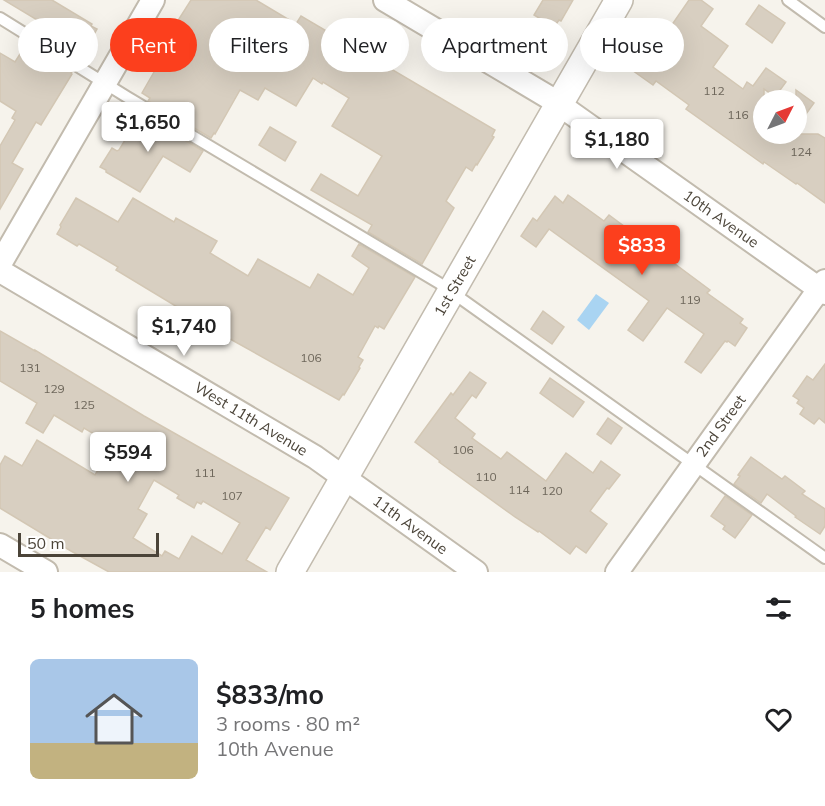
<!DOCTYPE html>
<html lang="en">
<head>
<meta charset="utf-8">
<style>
  body { margin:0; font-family:Mulish,sans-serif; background:#f2f2f2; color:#202124; height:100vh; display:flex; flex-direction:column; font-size:22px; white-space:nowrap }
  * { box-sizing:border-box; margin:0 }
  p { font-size:20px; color:#757577 }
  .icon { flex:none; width:33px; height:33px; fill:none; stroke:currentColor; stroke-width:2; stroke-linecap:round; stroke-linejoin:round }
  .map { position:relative; height:572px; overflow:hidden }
  .sheet { display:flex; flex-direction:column; background:#fff; flex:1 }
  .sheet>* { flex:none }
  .guide { position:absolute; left:18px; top:18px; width:789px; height:54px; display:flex; gap:12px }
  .needle { width:39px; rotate:48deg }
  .fabs { position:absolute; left:753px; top:90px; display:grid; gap:12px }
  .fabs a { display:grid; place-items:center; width:54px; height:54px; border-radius:50%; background:#fff; box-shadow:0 6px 24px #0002; font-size:30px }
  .scale { position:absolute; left:18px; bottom:15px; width:141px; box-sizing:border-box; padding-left:6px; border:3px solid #4b4439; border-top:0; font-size:16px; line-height:21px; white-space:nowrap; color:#4b4439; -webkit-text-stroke:4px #fff; paint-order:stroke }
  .price { position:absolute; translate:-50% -51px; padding:0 14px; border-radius:6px; background:#fff; color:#222; font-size:20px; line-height:39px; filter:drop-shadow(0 2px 3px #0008) }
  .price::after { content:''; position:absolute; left:50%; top:36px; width:18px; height:14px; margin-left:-9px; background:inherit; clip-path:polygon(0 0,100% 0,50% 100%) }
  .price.active { background:#fc3f1d; color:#fff }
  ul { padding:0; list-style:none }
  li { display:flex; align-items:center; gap:18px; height:150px; padding:0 30px }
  li span { display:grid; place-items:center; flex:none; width:168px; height:120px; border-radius:9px; color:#555 }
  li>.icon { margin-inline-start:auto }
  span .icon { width:72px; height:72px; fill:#fffc; stroke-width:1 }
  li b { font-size:26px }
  h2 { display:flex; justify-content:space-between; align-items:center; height:72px; padding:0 30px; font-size:26px }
  .pill { padding:0 21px; border-radius:27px; background:#fff; box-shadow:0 6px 24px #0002; font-size:21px; line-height:54px }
  .pill.active { background:#fc3f1d; color:#fff }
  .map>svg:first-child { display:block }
</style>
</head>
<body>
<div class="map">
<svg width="825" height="572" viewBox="0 0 825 572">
  <rect width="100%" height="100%" fill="#f6f3ec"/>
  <polygon fill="#a9d4f2" points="596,294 609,303 589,330 577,320"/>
  <g fill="#d8cfc1" stroke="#d3c7b4" stroke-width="1.5" fill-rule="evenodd">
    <polygon points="4,0 52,0 92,24 91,26 97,29 80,59 48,39 54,30"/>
    <polygon points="191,0 256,0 296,24 301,16 495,130 492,136 494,137 477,165 476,164 472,171 466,167 446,201 454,208 422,264 368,232 372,225 311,190 321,174 358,196 382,156 332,126 349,98 323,82 322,84 313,78 296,106 265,88 258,100 240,90 215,134 214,133 211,138 148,101 150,98 142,93 181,25 177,22"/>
    <polygon points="543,0 573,0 561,21 559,20 554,27 534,15"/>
    <polygon points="689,0 701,0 713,9 701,26 728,46 713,67 743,89 747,82 753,86 766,68 786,82 775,97 764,89 764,134 818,134 825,138 825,203 797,183 796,184 764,162 763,164 686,109 689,105 656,81 653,85 632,70 637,62 635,61 654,34 660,27 667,32"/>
    <polygon points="759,5 785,23 772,43 746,24"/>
    <polygon points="25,46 38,54 39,51 72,72 71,73 72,74 41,125 36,122 12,163 23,169 0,209 0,146 15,120 12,118 16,111 0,101 0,53 15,62"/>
    <polygon points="796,90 814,103 796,128"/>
    <polygon points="141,114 203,151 190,172 163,156 140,192 106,172 106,170 100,167 112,148 117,151 119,150"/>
    <polygon points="270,127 296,142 285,161 259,145"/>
    <polygon points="568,195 604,221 609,215 710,290 707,293 743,319 740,323 747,328 735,346 728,341 727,342 725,341 701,373 685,362 704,334 667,308 643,341 628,330 649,301 549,229 536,247 521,236 533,218 537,221 555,196 563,203"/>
    <polygon points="76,198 118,222 133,198 174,222 176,218 217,241 210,253 248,276 258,259 310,288 318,274 353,295 369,268 352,256 359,244 415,277 384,329 379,326 378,328 375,326 358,357 363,360 359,367 360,368 344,395 343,394 339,400 232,340 116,270 118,267 79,244 77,246 57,234 61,227 60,225"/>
    <polygon points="543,311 564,327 552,344 531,329"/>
    <path d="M0 331 35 351V350L144 416 289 498 270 530 266 527 246 560 267 572H109L71 551 0 508V465L5 456 22 466 37 440 95 475 113 445 84 428 82 432 54 415 43 433 26 423 37 403 0 381ZM154 480 179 495 177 498 194 508 197 502 201 504 203 501 240 523 222 554 192 536 179 559 165 551 162 556 133 538 147 514 138 509Z"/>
    <polygon points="825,364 825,423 819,418 814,424 800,414 804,408 797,403 799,400 793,396 807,376 813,380"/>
    <polygon points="470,372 486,383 476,398 472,395 455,418 475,434 472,438 501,459 507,452 546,481 566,453 593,473 601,461 620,475 609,489 607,488 590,511 607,524 586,553 576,546 570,554 539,531 538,532 515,517 439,462 440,461 415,442 451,393 453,395"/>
    <polygon points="550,378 584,402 573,417 540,393"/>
    <polygon points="608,418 622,428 611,444 597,434"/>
    <polygon points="751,457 782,479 785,476 805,491 802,494 825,509 825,526 820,534 795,517 796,516 767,494 761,503 734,484 740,476 738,475"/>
    <polygon points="725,496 752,515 735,538 723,529 725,526 711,516"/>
  </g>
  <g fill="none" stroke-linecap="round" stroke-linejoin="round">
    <defs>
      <g id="service">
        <polyline points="788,0 825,27"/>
        <polyline points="0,18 127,97 439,283 825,558"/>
      </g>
      <g id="minor">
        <polyline points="385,0 550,98 825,293"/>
        <polyline points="0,264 153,0"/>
        <polyline points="0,271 315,457 476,572"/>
        <polyline points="0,545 46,572"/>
        <polyline points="617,572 825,281"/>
      </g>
      <polyline id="tertiary" points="290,572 619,0"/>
    </defs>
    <use href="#service" stroke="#c2bbae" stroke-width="14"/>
    <use href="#minor" stroke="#c2bbae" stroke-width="26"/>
    <use href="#tertiary" stroke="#c2bbae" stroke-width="30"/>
    <use href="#service" stroke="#fff" stroke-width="10"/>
    <use href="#minor" stroke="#fff" stroke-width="22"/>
    <use href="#tertiary" stroke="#fff" stroke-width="27"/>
  </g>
  <g text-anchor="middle" stroke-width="4.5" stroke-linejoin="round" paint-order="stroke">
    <g font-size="12" fill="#6e675b">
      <text x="714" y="95">112</text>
      <text x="738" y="119">116</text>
      <text x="801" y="156">124</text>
      <text x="690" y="304">119</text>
      <text x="311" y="362">106</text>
      <text x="30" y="372">131</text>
      <text x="54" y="393">129</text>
      <text x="84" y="409">125</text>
      <text x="463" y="454">106</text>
      <text x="205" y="477">111</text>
      <text x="486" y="481">110</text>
      <text x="519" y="494">114</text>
      <text x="552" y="495">120</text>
      <text x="232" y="500">107</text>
    </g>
    <g font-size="15" fill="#4b4439" stroke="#fff">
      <text transform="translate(721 219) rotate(35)" y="5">10th Avenue</text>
      <text transform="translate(455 286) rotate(-60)" y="5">1st Street</text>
      <text transform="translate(251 419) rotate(31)" y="5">West 11th Avenue</text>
      <text transform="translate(721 426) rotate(-54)" y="5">2nd Street</text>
      <text transform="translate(410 525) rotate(36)" y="5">11th Avenue</text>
    </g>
  </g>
</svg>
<div class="fabs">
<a><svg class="needle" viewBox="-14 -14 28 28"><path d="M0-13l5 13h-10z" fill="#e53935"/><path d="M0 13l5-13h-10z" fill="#757577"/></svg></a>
</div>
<div class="scale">50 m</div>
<b class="price" style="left:148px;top:153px">$1,650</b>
<b class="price" style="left:617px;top:170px">$1,180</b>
<b class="price active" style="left:642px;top:276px">$833</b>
<b class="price" style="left:184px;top:357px">$1,740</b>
<b class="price" style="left:128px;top:483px">$594</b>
<div class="guide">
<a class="pill">Buy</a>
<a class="pill active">Rent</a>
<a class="pill">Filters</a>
<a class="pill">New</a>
<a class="pill">Apartment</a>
<a class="pill">House</a>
</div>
</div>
<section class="sheet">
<h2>5 homes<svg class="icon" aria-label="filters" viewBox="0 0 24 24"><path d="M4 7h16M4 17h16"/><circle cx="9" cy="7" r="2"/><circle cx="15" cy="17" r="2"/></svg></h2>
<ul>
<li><span style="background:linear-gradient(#a9c7e8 70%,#c2b280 0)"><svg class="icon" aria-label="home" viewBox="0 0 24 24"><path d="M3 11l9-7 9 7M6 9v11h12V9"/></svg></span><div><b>$833/mo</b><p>3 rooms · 80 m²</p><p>10th Avenue</p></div><svg class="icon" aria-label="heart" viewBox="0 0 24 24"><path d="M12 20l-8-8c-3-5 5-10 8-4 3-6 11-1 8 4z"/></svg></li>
</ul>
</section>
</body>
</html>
